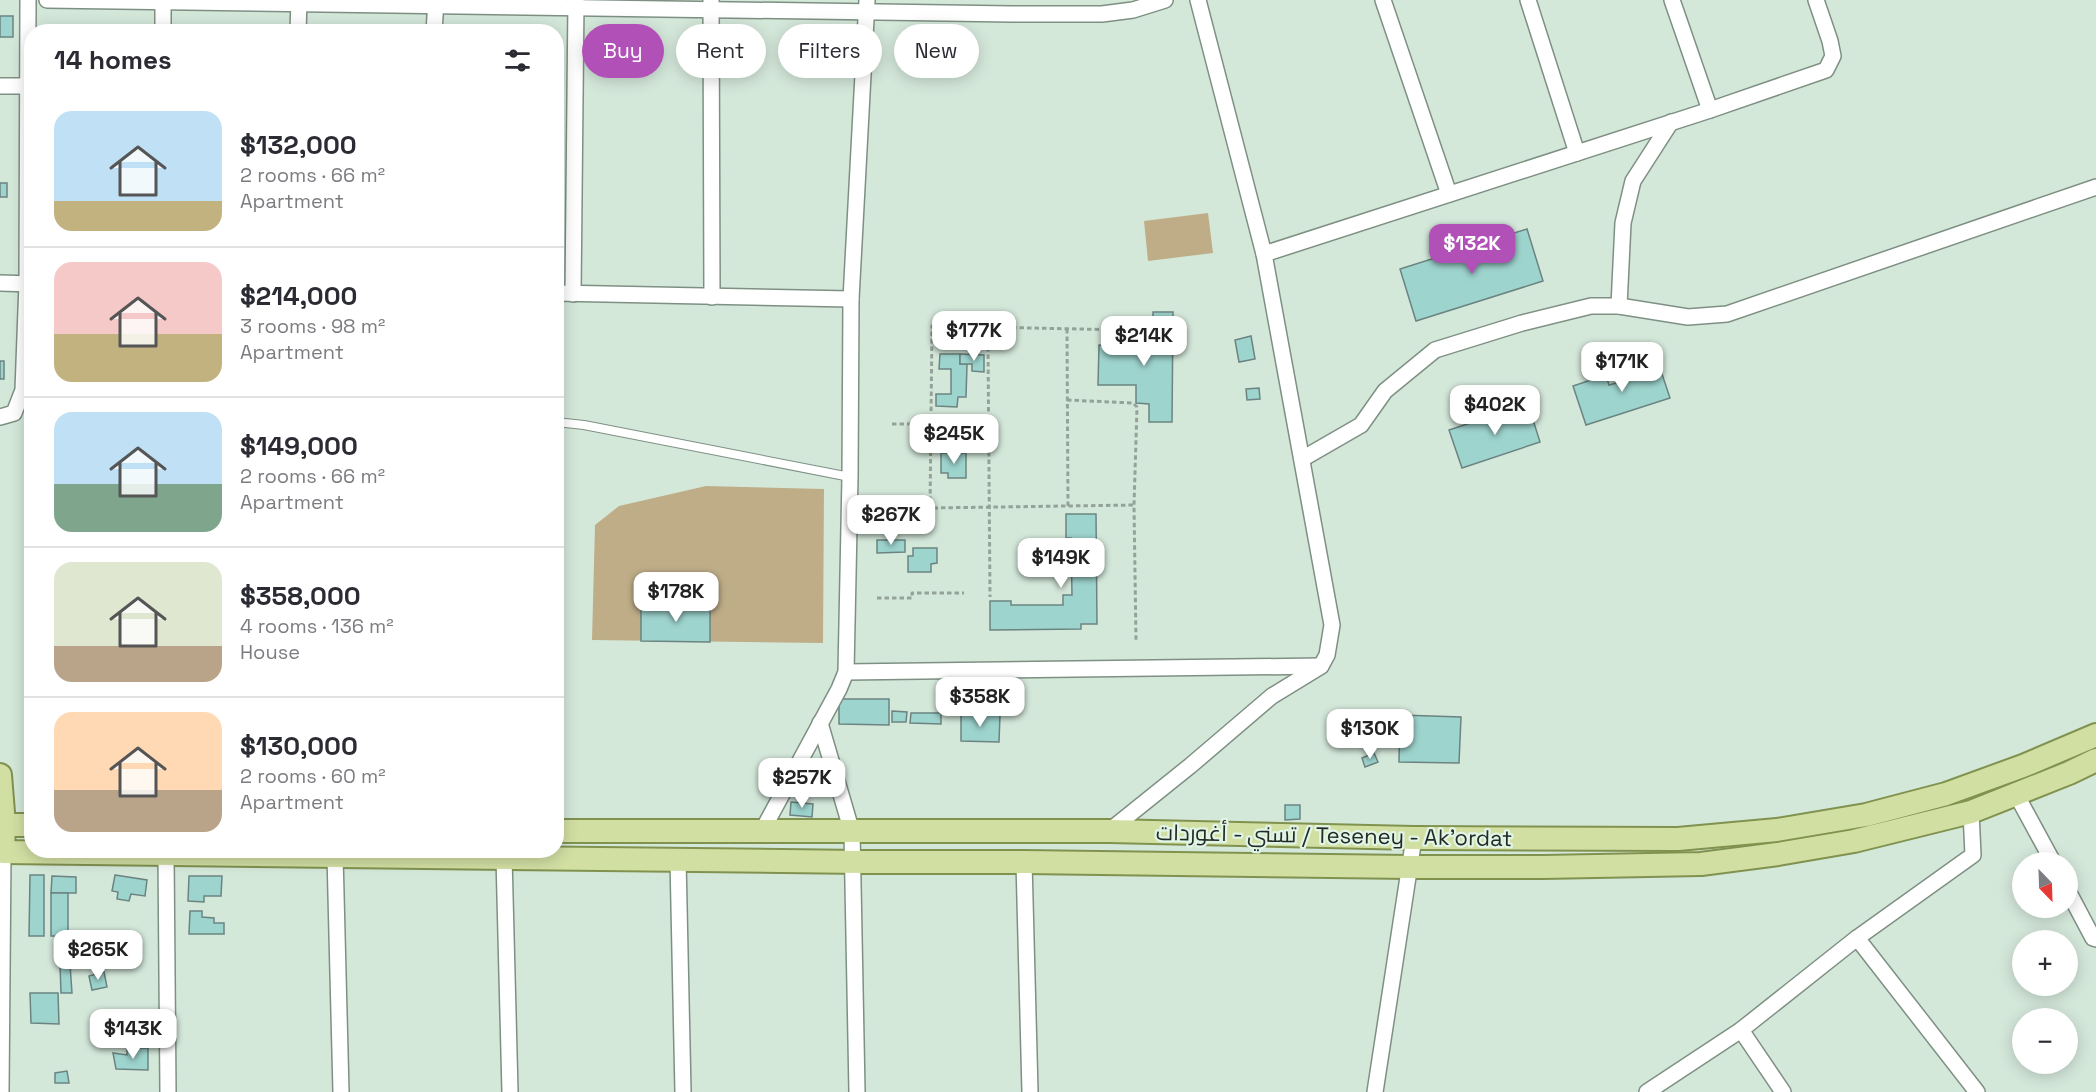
<!DOCTYPE html>
<html lang="en">
<head>
<meta charset="utf-8">
<style>
  body { margin:0; font-family:"Space Grotesk",Cairo,sans-serif; background:#f7f7f7; color:#2b2b33; height:100vh; display:flex; flex-direction:column; font-size:22px; white-space:nowrap }
  * { box-sizing:border-box; margin:0 }
  p { font-size:20px; color:#7c7c81 }
  .icon { flex:none; width:33px; height:33px; fill:none; stroke:currentColor; stroke-width:2; stroke-linecap:round; stroke-linejoin:round }
  .map { position:relative; flex:1; overflow:hidden }
  .details { position:absolute; left:24px; top:24px; width:540px; height:834px; display:flex; flex-direction:column; background:#fff; border-radius:24px; box-shadow:0 3px 15px #0003 }
  .details>* { flex:none }
  .hud { position:absolute; left:582px; top:24px; width:570px; height:54px; display:flex; gap:12px }
  .needle { width:39px; rotate:157deg }
  .tools { position:absolute; left:2012px; top:852px; display:grid; gap:12px }
  .tools a { display:grid; place-items:center; width:66px; height:66px; border-radius:50%; background:#fff; box-shadow:0 3px 15px #0003; font-size:30px }
  .price { position:absolute; translate:-50% -51px; padding:0 14px; border-radius:12px; background:#fff; color:#222; font-size:20px; line-height:39px; filter:drop-shadow(0 2px 3px #0008) }
  .price::after { content:''; position:absolute; left:50%; top:36px; width:18px; height:14px; margin-left:-9px; background:inherit; clip-path:polygon(0 0,100% 0,50% 100%) }
  .price.on { background:#b150b7; color:#fff }
  ul { padding:0; list-style:none }
  li { display:flex; align-items:center; gap:18px; height:150px; padding:0 30px }
  li+li { border-top:2px solid #e1e1e2 }
  li span { display:grid; place-items:center; flex:none; width:168px; height:120px; border-radius:18px; color:#555 }
  li>.icon { margin-inline-start:auto }
  span .icon { width:72px; height:72px; fill:#fffc; stroke-width:1 }
  li b { font-size:26px }
  h2 { display:flex; justify-content:space-between; align-items:center; height:72px; padding:0 30px; font-size:26px }
  .tag { padding:0 21px; border-radius:27px; background:#fff; box-shadow:0 3px 15px #0003; font-size:21px; line-height:54px }
  .tag.on { background:#b150b7; color:#fff }
  .map>svg:first-child { display:block }
</style>
</head>
<body>
<div class="map">
<svg width="2096" height="1092" viewBox="0 0 2096 1092">
  <rect width="100%" height="100%" fill="#d4e8da"/>
  <g fill="#bfad88">
    <polygon points="1208,213 1213,253 1148,261 1144,221"/>
    <polygon points="706,486 824,489 823,643 592,640 595,525 619,506"/>
  </g>
  <g fill="#9ed4ce" stroke="#6b8481" stroke-width="1.5">
    <rect x="0" y="16" width="13" height="21"/>
    <rect x="0" y="183" width="7" height="14"/>
    <polygon points="1527,229 1543,281 1416,321 1400,269"/>
    <polygon points="1153,312 1173,312 1172,422 1149,422 1149,404 1136,403 1136,385 1098,385 1099,345 1137,346 1137,329 1153,329"/>
    <polygon points="1251,336 1255,359 1239,362 1235,340"/>
    <polygon points="940,354 960,354 960,364 967,364 966,397 958,397 957,407 936,406 936,394 951,394 951,369 939,369"/>
    <polygon points="960,354 984,355 984,372 972,371 972,364 960,364"/>
    <polygon points="1657,359 1670,398 1586,425 1573,386 1606,375 1609,385 1627,380 1623,370"/>
    <rect x="0" y="361" width="4" height="18"/>
    <polygon points="1259,388 1260,399 1247,400 1246,389"/>
    <polygon points="1528,404 1540,442 1462,468 1449,430"/>
    <polygon points="941,453 966,453 966,478 948,478 948,473 941,473"/>
    <polygon points="1066,514 1096,514 1097,624 1081,624 1081,629 990,630 990,601 1011,601 1011,605 1063,605 1063,595 1072,595 1071,538 1066,538"/>
    <polygon points="877,540 905,540 905,552 877,553"/>
    <polygon points="913,548 937,548 937,563 931,564 931,572 908,572 908,556 913,556"/>
    <polygon points="641,604 710,604 710,642 641,641"/>
    <polygon points="839,699 889,699 889,725 839,724"/>
    <polygon points="892,711 907,712 906,722 892,722"/>
    <polygon points="911,713 941,713 941,724 910,723"/>
    <polygon points="961,714 1000,715 999,742 961,741"/>
    <polygon points="1400,715 1461,717 1459,763 1399,762"/>
    <polygon points="1355,723 1370,723 1369,737 1355,737"/>
    <polygon points="28,737 32,737 32,805 26,805"/>
    <polygon points="1374,753 1378,762 1365,767 1362,758"/>
    <polygon points="791,802 813,804 812,817 790,815"/>
    <polygon points="1285,805 1300,805 1300,819 1285,820"/>
    <polygon points="30,875 44,875 44,936 29,936"/>
    <polygon points="115,875 147,880 145,896 131,894 129,901 117,899 118,892 112,891"/>
    <polygon points="52,876 76,877 76,893 51,893"/>
    <polygon points="189,876 222,876 221,896 204,896 204,902 188,901"/>
    <rect x="51" y="893" width="17" height="43"/>
    <polygon points="190,911 202,911 202,917 214,918 214,923 224,923 224,934 189,934"/>
    <polygon points="59,936 68,936 72,993 61,993"/>
    <polygon points="104,972 107,987 92,990 89,976"/>
    <polygon points="30,993 58,993 59,1024 31,1023"/>
    <polygon points="124,1026 136,1026 135,1044 124,1044"/>
    <polygon points="127,1048 148,1048 148,1070 116,1069 113,1053 127,1055"/>
    <polygon points="67,1071 69,1083 55,1083 55,1073"/>
  </g>
  <g fill="none" stroke-linecap="round" stroke-linejoin="round">
    <defs>
      <polyline id="service" points="556,422 584,425 850,477"/>
      <g id="minor">
        <polyline points="47,0 1012,14 1102,14 1133,10 1165,0"/>
        <polyline points="163,0 163,32"/>
        <polyline points="711,0 712,297"/>
        <polyline points="1383,0 1449,194"/>
        <polyline points="1528,0 1577,153"/>
        <polyline points="1672,0 1710,110"/>
        <polyline points="298,32 299,0"/>
        <polyline points="434,32 436,0"/>
        <polyline points="0,86 27,86"/>
        <polyline points="1264,254 1710,110 1826,70 1833,56 1830,41 1816,0"/>
        <polyline points="0,283 32,284"/>
        <polyline points="556,293 851,299"/>
        <polyline points="573,294 576,0"/>
        <polyline points="1619,306 1623,223 1633,181 1671,122"/>
        <polyline points="0,417 14,413 23,390 27,283 28,0"/>
        <polyline points="1302,459 1361,425 1385,391 1435,350 1522,323 1591,306 1619,306 1688,317 1727,314 2096,187"/>
        <polyline points="846,672 1321,666"/>
        <polyline points="820,723 852,832 857,1092"/>
        <polyline points="2016,794 2053,862"/>
        <polyline points="1109,831 1190,766 1272,696 1321,666 1327,655 1332,625 1264,254 1198,0"/>
        <polyline points="761,833 839,689 846,672 850,477 851,299 867,0"/>
        <polyline points="0,852 3,852 1,1092"/>
        <polyline points="166,854 168,1092"/>
        <polyline points="335,855 341,1092"/>
        <polyline points="504,857 510,1092"/>
        <polyline points="678,859 683,1092"/>
        <polyline points="1024,862 1030,1092"/>
        <polyline points="2067,889 2093,938 2096,939"/>
        <polyline points="1857,938 1977,1092"/>
        <polyline points="1741,1030 1783,1092"/>
        <polyline points="1375,1092 1414,838"/>
        <polyline points="1647,1092 1741,1030 1857,938 1973,855 1971,812"/>
      </g>
      <g id="primary">
        <polyline points="0,775 4,825 3,852 862,862 1024,862 1410,867 1543,867 1701,864 1778,854 1854,841 1971,812 2069,773 2096,760"/>
        <polyline points="4,825 32,825"/>
        <polyline points="556,831 1109,831 1414,838 1678,839 1777,830 1866,815 1946,794 2023,766 2096,735"/>
      </g>
    </defs>
    <use href="#service" stroke="#7e9083" stroke-width="10"/>
    <use href="#minor" stroke="#7e9083" stroke-width="18"/>
    <use href="#primary" stroke="#81924f" stroke-width="26"/>
    <g stroke="#94a398" stroke-width="3" stroke-dasharray="4.5 3" stroke-linecap="butt">
      <polyline points="1067,329 1068,506"/>
      <polyline points="1129,330 932,326 930,508 1134,505"/>
      <polyline points="988,347 990,597"/>
      <polyline points="1067,400 1133,403 1137,407 1134,505 1136,641"/>
      <polyline points="892,424 989,424"/>
      <polyline points="877,598 912,598 912,593 964,593"/>
    </g>
    <use href="#service" stroke="#fff" stroke-width="8"/>
    <use href="#minor" stroke="#fff" stroke-width="15"/>
    <use href="#primary" stroke="#d2dfa3" stroke-width="22"/>
  </g>
  <g text-anchor="middle" stroke-width="4.5" stroke-linejoin="round" paint-order="stroke">
    <g font-size="22" fill="#232a25" stroke="#e1f5e7">
      <text transform="translate(1334 835) rotate(1)" y="8">تسني - أغوردات / Teseney - Ak'ordat</text>
    </g>
  </g>
</svg>
<div class="tools">
<a><svg class="needle" viewBox="-14 -14 28 28"><path d="M0-13l5 13h-10z" fill="#e53935"/><path d="M0 13l5-13h-10z" fill="#7c7c81"/></svg></a>
<a>+</a>
<a>−</a>
</div>
<b class="price on" style="left:1472px;top:275px">$132K</b>
<b class="price" style="left:974px;top:362px">$177K</b>
<b class="price" style="left:1144px;top:367px">$214K</b>
<b class="price" style="left:1622px;top:393px">$171K</b>
<b class="price" style="left:1495px;top:436px">$402K</b>
<b class="price" style="left:954px;top:465px">$245K</b>
<b class="price" style="left:891px;top:546px">$267K</b>
<b class="price" style="left:1061px;top:589px">$149K</b>
<b class="price" style="left:676px;top:623px">$178K</b>
<b class="price" style="left:980px;top:728px">$358K</b>
<b class="price" style="left:1370px;top:760px">$130K</b>
<b class="price" style="left:802px;top:809px">$257K</b>
<b class="price" style="left:98px;top:981px">$265K</b>
<b class="price" style="left:133px;top:1060px">$143K</b>
<div class="hud">
<a class="tag on">Buy</a>
<a class="tag">Rent</a>
<a class="tag">Filters</a>
<a class="tag">New</a>
</div>
<section class="details">
<h2>14 homes<svg class="icon" aria-label="filters" viewBox="0 0 24 24"><path d="M4 7h16M4 17h16"/><circle cx="9" cy="7" r="2"/><circle cx="15" cy="17" r="2"/></svg></h2>
<ul>
<li><span style="background:linear-gradient(#bfe0f5 75%,#c2b280 0)"><svg class="icon" aria-label="home" viewBox="0 0 24 24"><path d="M3 11l9-7 9 7M6 9v11h12V9"/></svg></span><div><b>$132,000</b><p>2 rooms · 66 m²</p><p>Apartment</p></div></li>
<li><span style="background:linear-gradient(#f6c9c9 60%,#c2b280 0)"><svg class="icon" aria-label="home" viewBox="0 0 24 24"><path d="M3 11l9-7 9 7M6 9v11h12V9"/></svg></span><div><b>$214,000</b><p>3 rooms · 98 m²</p><p>Apartment</p></div></li>
<li><span style="background:linear-gradient(#bfe0f5 60%,#7fa58c 0)"><svg class="icon" aria-label="home" viewBox="0 0 24 24"><path d="M3 11l9-7 9 7M6 9v11h12V9"/></svg></span><div><b>$149,000</b><p>2 rooms · 66 m²</p><p>Apartment</p></div></li>
<li><span style="background:linear-gradient(#dfe7d0 70%,#b9a48a 0)"><svg class="icon" aria-label="home" viewBox="0 0 24 24"><path d="M3 11l9-7 9 7M6 9v11h12V9"/></svg></span><div><b>$358,000</b><p>4 rooms · 136 m²</p><p>House</p></div></li>
<li><span style="background:linear-gradient(#ffd9b3 65%,#b9a48a 0)"><svg class="icon" aria-label="home" viewBox="0 0 24 24"><path d="M3 11l9-7 9 7M6 9v11h12V9"/></svg></span><div><b>$130,000</b><p>2 rooms · 60 m²</p><p>Apartment</p></div></li>
</ul>
</section>
</div>
</body>
</html>
